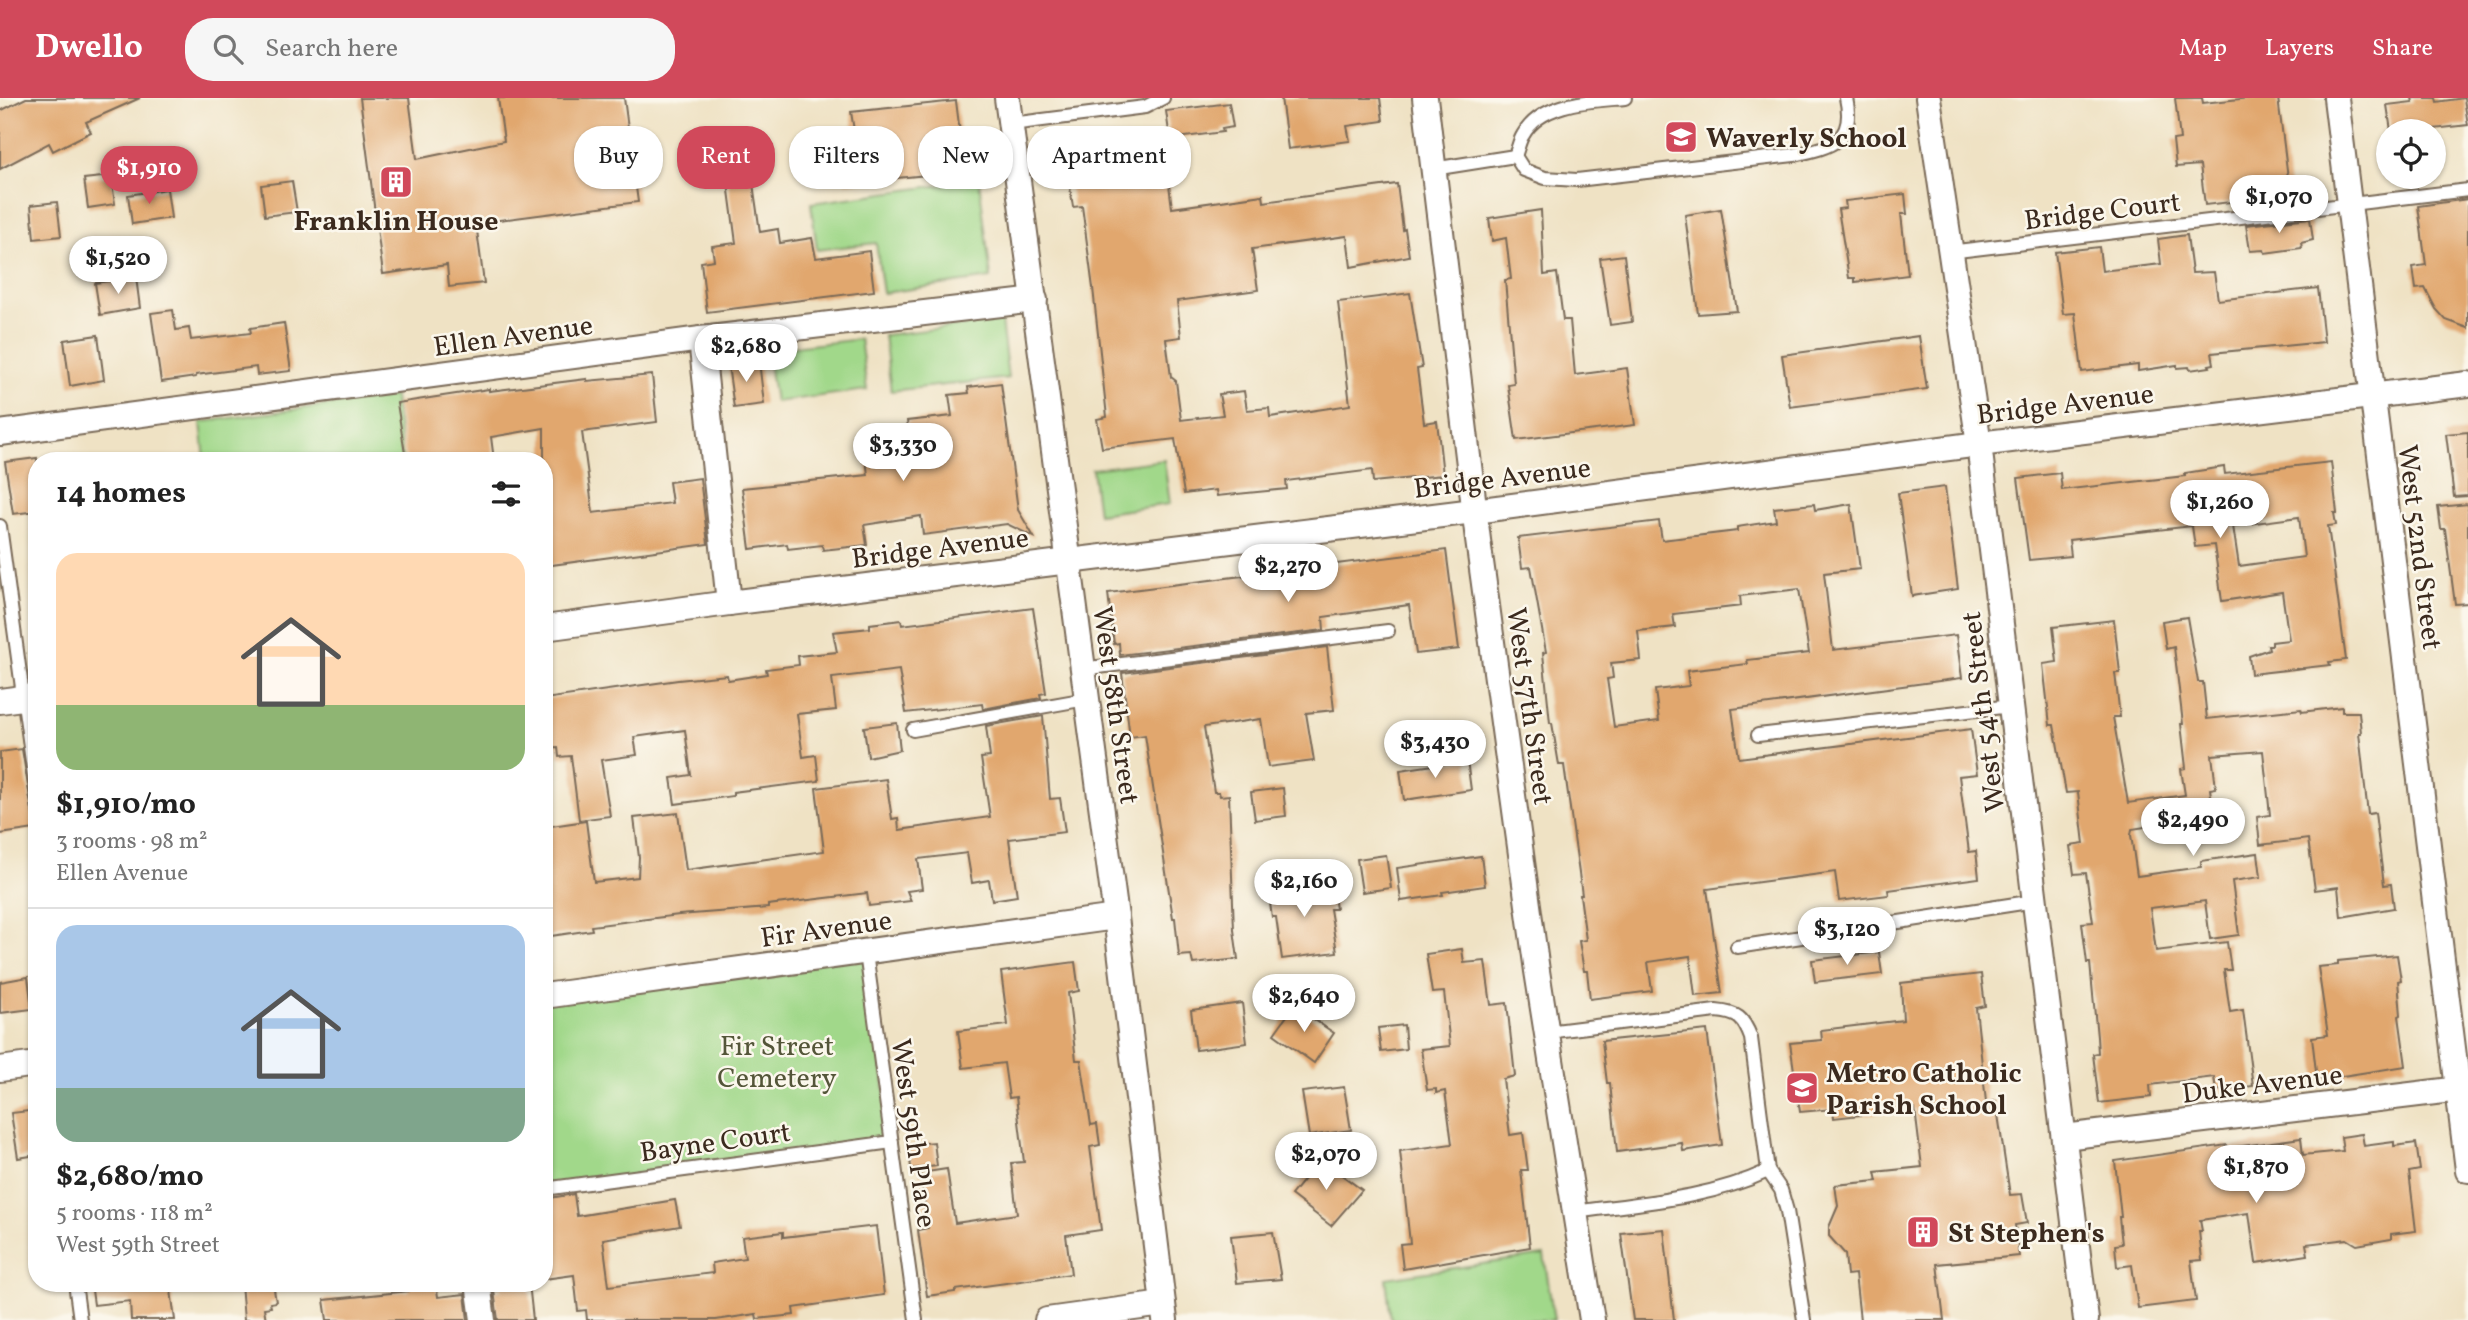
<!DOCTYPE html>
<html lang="en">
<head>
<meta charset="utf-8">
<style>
  body { margin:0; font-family:Vollkorn,serif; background:#f6f6f6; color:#222; height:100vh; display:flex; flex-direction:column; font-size:26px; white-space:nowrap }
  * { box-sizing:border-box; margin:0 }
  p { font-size:23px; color:#767676 }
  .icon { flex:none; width:38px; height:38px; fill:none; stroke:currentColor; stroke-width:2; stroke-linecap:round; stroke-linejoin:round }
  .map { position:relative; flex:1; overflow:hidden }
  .drawer { position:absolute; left:28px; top:354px; width:525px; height:840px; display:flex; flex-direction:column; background:#fff; border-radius:28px; box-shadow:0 2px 5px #0004 }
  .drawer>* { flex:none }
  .hud { position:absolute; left:574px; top:28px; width:665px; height:63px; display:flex; gap:14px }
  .buttons { position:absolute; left:2376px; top:21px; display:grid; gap:14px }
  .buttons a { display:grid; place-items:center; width:70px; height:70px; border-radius:50%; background:#fff; box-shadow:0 2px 5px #0004; font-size:35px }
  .price { position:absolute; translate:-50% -60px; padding:0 16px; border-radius:24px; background:#fff; color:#222; font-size:23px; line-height:46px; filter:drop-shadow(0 2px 4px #0008) }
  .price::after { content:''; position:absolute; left:50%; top:42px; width:21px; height:16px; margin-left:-10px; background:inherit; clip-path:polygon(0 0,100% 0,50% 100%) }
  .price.selected { background:#d1495b; color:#fff }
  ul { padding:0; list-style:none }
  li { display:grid; align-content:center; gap:14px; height:371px; padding:0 28px }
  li+li { border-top:2px solid #e0e0e0 }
  li span { display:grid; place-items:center; height:217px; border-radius:21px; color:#555 }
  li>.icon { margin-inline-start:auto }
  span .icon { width:126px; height:126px; fill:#fffc; stroke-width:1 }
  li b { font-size:30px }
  h2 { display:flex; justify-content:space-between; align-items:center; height:84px; padding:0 28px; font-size:30px }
  .chip { padding:0 24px; border-radius:28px; background:#fff; box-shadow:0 2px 5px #0004; font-size:24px; line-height:63px }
  .chip.selected { background:#d1495b; color:#fff }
  header { display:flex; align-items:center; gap:42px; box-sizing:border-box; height:98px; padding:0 35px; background:#d1495b; color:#fff }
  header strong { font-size:33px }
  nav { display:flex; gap:38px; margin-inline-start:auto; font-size:24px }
  .search { width:490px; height:63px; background:#f6f6f6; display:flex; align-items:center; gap:18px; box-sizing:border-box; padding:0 24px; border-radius:28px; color:#767676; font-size:26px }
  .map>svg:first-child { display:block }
</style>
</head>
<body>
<header>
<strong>Dwello</strong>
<div class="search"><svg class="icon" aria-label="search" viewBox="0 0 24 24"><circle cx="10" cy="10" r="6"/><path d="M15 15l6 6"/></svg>Search here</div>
<nav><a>Map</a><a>Layers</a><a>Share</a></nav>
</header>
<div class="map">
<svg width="2468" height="1222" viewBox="0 0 2468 1222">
  <rect width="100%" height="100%" fill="#fbf7ec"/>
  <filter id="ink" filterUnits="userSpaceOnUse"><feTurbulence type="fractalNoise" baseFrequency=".0143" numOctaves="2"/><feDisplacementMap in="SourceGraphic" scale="14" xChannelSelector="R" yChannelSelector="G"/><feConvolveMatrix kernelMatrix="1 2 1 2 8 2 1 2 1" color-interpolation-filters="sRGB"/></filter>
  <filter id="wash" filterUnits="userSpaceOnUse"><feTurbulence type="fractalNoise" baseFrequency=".00686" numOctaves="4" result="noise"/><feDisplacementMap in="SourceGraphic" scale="28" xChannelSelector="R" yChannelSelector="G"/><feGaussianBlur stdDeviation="1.57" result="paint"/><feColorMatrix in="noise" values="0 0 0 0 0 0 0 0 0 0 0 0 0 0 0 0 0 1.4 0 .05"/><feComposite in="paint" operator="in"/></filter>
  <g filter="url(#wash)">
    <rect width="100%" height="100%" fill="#efe2c4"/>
    <g fill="#a1d88a" stroke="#6e8154" stroke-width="2">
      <polygon points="979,82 991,180 883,195 876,145 817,152 811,105"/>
      <polygon points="1001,223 1008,280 891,293 884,237"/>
      <polygon points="860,241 867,292 775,304 767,252"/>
      <polygon points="394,298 403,362 205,362 201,324"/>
      <polygon points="1164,362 1170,406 1098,416 1092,371"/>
      <polygon points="866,855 892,1044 544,1091 544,898"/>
      <polygon points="1544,1157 1554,1222 1391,1222 1386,1180"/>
    </g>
    <g id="blocks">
      <g fill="#e1a76e" fill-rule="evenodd">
        <polygon points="26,0 140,0 86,24 91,34 53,53 49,45 0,71 0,13"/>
        <polygon points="360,0 409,0 417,61 504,43 498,0 624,0 638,104 476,125 484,185 449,189 447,167 383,176"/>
        <polygon points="1281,0 1380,0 1383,23 1347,28 1350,43 1288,51"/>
        <polygon points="2175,0 2202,0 2203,5 2250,0 2278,0 2291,104 2244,110 2244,107 2240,108 2239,103 2205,107 2200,67 2176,69 2173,42 2180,41"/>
        <polygon points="2412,0 2436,0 2437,4 2464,0 2468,27 2416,33 2415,30 2391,33 2387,7 2413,4"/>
        <polygon points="956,3 960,35 953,36 957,70 936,72 937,76 846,85 842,53 857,51 851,14"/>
        <polygon points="1229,5 1233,29 1222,31 1223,34 1170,41 1166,13"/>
        <polygon points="748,51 760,134 778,131 780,145 812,140 816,160 869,153 874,193 707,214 701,164 714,162 712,148 736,145 724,55"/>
        <polygon points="1166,63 1172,110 1263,97 1264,104 1397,86 1403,132 1405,131 1409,158 1351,169 1347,138 1252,151 1258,192 1177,203 1181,239 1166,241 1171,279 1176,283 1181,322 1223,317 1219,296 1244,293 1247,312 1269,310 1270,319 1350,307 1338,204 1410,195 1422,270 1417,271 1424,325 1437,323 1443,377 1373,384 1372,372 1286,383 1287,391 1217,398 1216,392 1184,396 1175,341 1102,350 1097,321 1107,319 1093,190 1082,108 1073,109 1068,76"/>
        <polygon points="111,78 115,106 88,110 84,81"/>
        <polygon points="292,83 297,114 265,118 261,87"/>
        <polygon points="167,91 171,120 132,126 128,97"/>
        <polygon points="1905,96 1907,116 1901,116 1908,177 1855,184 1855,180 1849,180 1838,111 1846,110 1845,103"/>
        <polygon points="2468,101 2468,230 2446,222 2436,211 2425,190 2416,191 2413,169 2426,167 2418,108"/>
        <polygon points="57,104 61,138 34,141 31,107"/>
        <polygon points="1721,111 1737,213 1698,216 1685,117"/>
        <polygon points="1541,112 1544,177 1557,175 1563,222 1570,222 1575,277 1627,270 1635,327 1516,342 1508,287 1514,286 1505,182 1511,181 1506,140 1492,143 1489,120"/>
        <polygon points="2310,120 2313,142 2301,145 2302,150 2265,155 2264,152 2250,153 2246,127"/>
        <polygon points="2187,137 2192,175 2214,174 2218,202 2318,190 2324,244 2212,255 2214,266 2209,267 2210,269 2190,272 2189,269 2177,270 2177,267 2138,273 2138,267 2082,274 2075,215 2063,216 2055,154 2099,149 2102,173 2161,166 2158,141"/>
        <polygon points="1624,157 1632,224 1610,227 1600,160"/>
        <polygon points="136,179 140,210 100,217 95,185"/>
        <polygon points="173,212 176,232 189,230 191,242 251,235 250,230 284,225 291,273 257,277 256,269 196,277 196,279 161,284 151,215"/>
        <polygon points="98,237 104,282 70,288 64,242"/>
        <polygon points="1919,238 1927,291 1790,309 1782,257"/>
        <polygon points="759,263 764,306 734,310 728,267"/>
        <polygon points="652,277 657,324 582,334 593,415 672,405 669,384 700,380 708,446 544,468 544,330 491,339 494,362 406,362 397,305 489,291 489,293 587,281 587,283"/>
        <polygon points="1001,285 1018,412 1034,439 1007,426 923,437 921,418 864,427 867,447 823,452 822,447 788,451 787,446 750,451 742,390 868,377 864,344 909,338 907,323 952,318 949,297 969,295 968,289"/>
        <polygon points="2468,334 2468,398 2454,399 2446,336"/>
        <polygon points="37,360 37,413 13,416 5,364"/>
        <path d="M2331 364 2337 415H2334L2336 427 2328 428 2346 562 2329 564 2330 567 2251 576 2249 558 2269 551 2268 547H2272V544L2289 542 2282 494 2222 503 2214 447 2195 449 2192 428 2069 442 2071 458 2029 462 2018 380 2060 375 2062 392 2185 378V375L2224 369 2225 376ZM2299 419 2304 459 2239 468 2233 428Z"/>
        <polygon points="1945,389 1958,491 1912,498 1898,395"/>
        <path d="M1814 406 1815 412 1851 406 1860 471 1824 475 1833 552 1956 537 1962 580 1732 611 1739 660 1971 631 1977 676 1959 678 1969 754 1976 753 1979 780 1888 792 1889 797 1839 803 1835 774 1707 791 1722 895 1695 898 1690 858 1648 864 1652 893 1590 901 1587 873H1584L1579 843 1586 842 1580 797H1582L1564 667H1559L1552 625H1550L1543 555 1546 554 1531 469 1522 470 1518 440 1659 423 1662 442 1737 433V429L1776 423 1774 410ZM1799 491 1809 555 1747 562 1748 566 1687 573 1689 588 1655 592 1659 623 1614 629 1607 581 1613 580 1611 565 1641 562 1638 533 1675 529 1673 516 1741 508 1740 498Z"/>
        <polygon points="2468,406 2468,505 2455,506 2445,431 2441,431 2438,409"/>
        <polygon points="1446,452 1459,551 1416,556 1409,507 1323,519 1324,532 1120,557 1119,545 1114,546 1108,495"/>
        <polygon points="1033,510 1046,595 1040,596 1041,600 983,611 982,606 906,615 899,572 832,580 836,612 797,616 803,659 816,657 819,683 733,694 733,698 675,706 671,680 691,677 685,632 634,639 637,657 601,662 610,718 579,722 571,658 559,659 558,649 544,650 544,601 678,582 727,577 728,582 767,576 766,571 799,567 798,558 837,554 833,534 870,530 870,526 901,522 902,527"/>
        <polygon points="2187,519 2198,584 2203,584 2207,621 2301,611 2302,614 2342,609 2342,614 2359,614 2361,635 2359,635 2368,716 2375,715 2384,787 2391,786 2394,810 2341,819 2338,789 2315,792 2308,741 2260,747 2257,719 2270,717 2263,653 2212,657 2216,690 2210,691 2214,718 2132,731 2131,737 2137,778 2201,769 2201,763 2258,755 2261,779 2232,783 2239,837 2210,841 2205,803 2150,810 2156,853 2227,844 2231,872 2224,872 2230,914 2243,912 2253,988 2216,993 2214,979 2150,987 2151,999 2099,1005 2093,956 2098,955 2097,939 2090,865 2087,865 2082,825 2093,824 2086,775 2074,776 2070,748 2084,746 2078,694 2066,695 2054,627 2050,627 2043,566 2057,564 2053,529 2114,522 2120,575 2115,575 2120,619 2113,619 2128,705 2185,697 2181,671 2186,670 2181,626 2183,626 2174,549 2166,551 2162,523"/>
        <polygon points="1327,549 1334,612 1306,615 1314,663 1268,669 1261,621 1204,629 1214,694 1219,694 1220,698 1229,697 1234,832 1238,861 1193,866 1191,857 1179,858 1175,820 1173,820 1145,637 1130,639 1122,575"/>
        <polygon points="1043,618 1050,701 1060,700 1065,734 1009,741 1017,798 992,802 989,782 972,785 967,755 918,761 922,791 907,793 911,803 869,808 867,795 768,807 768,810 679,817 591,828 592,832 544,839 544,729 586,723 594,784 638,779 639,759 634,720 678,715 686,772 824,753 816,690 886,681 892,721 898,720 899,732 990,719 981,660 990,659 986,628"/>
        <polygon points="897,625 900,652 868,659 864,629"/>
        <polygon points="22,651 35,731 0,736 0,654"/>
        <polygon points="1467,662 1471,692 1404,702 1400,672"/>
        <polygon points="1283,690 1286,718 1255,722 1251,694"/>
        <polygon points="1386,757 1391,790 1362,794 1357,761"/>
        <polygon points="1481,758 1485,788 1442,794 1443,797 1401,803 1397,770"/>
        <polygon points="1332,784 1336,811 1330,811 1337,854 1282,861 1276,819 1272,819 1268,792"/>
        <polygon points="1462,851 1464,865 1485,863 1491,907 1507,905 1515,978 1503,981 1510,1037 1523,1035 1528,1072 1521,1072 1530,1149 1403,1171 1400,1146 1410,1145 1400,1053 1452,1046 1445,993 1436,995 1436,991 1427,992 1421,951 1450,948 1444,894 1432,895 1426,856"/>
        <polygon points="1879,854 1882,876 1815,884 1812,862"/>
        <polygon points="2397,857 2401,882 2398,883 2401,917 2399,918 2406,968 2317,982 2312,939 2328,937 2318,869 2338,867 2338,863"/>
        <polygon points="1075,864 1079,893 1068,895 1076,962 1081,962 1091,1027 1097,1026 1100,1047 1090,1049 1101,1132 1066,1137 1071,1176 955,1192 955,1194 927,1198 918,1132 928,1130 920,1075 947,1071 955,1125 1017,1116 1011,1065 1024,1064 1016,999 1009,1000 1004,965 963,970 958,933 1008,927 1001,874"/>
        <polygon points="1981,876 1985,908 1976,910 1986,1004 1996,1003 2010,1097 2022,1096 2027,1125 2015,1127 2019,1158 1937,1166 1944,1222 1860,1222 1855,1176 1847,1177 1845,1156 1829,1138 1829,1129 1838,1108 1835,1087 1877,1083 1875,1074 1922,1069 1915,1011 1834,1020 1833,1011 1800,1014 1790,945 1822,942 1821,932 1903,922 1901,885"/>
        <polygon points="28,879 32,911 0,915 0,884"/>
        <polygon points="1242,905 1247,945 1196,952 1191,912"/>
        <polygon points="1294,908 1334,935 1314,965 1274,936"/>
        <polygon points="1404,927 1406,951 1381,954 1378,930"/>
        <polygon points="1707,932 1722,1047 1683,1053 1682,1045 1617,1054 1610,985 1607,985 1602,943"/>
        <polygon points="1344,989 1351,1032 1309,1038 1302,994"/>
        <polygon points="37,1012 37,1057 18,1060 11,1015"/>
        <polygon points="2362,1036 2364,1048 2394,1044 2394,1048 2416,1045 2420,1072 2409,1074 2416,1133 2391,1136 2391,1141 2357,1147 2347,1141 2306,1146 2308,1157 2256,1165 2249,1115 2200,1122 2202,1133 2199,1133 2202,1162 2191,1163 2196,1203 2138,1210 2132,1167 2117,1169 2115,1147 2122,1146 2119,1119 2121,1119 2115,1063 2227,1047 2228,1050 2301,1040 2303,1057 2343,1053 2341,1039"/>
        <polygon points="934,1044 937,1068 911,1071 909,1047"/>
        <polygon points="1320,1061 1362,1092 1331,1128 1291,1097"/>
        <polygon points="574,1096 577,1118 675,1102 680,1128 603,1141 609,1188 713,1175 712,1165 745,1160 742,1139 783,1134 783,1139 876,1128 884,1197 793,1210 794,1217 757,1221 756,1216 716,1222 587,1222 586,1212 578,1213 574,1177 544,1181 544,1101"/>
        <polygon points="1664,1131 1674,1222 1633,1222 1621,1135"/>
        <polygon points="1273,1134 1281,1181 1237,1185 1231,1138"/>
        <polygon points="91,1185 170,1185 175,1222 131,1222 130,1203 94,1207"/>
        <polygon points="241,1185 273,1185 276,1204 270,1205 271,1209 264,1210 266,1222 244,1222"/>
        <polygon points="409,1185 436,1185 438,1199 465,1196 468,1222 327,1222 324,1202 409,1193"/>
        <polygon points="500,1185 529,1185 533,1222 498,1222 494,1193 501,1192"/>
      </g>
    </g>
  </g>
  <g filter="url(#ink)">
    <use href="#blocks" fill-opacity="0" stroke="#7a6a58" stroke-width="2"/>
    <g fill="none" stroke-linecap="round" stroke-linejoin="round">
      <defs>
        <g id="service">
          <polyline points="1011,26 1145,9 1163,0"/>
          <path d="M1515 58 1524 72 1545 80 1577 82 1794 57C1830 49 1856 44 1846 0"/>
          <path d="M1515 58C1518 51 1519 43 1523 37 1542 3 1592 3 1625 0"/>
          <polyline points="1433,71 1515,58"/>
          <polyline points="1949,154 2468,92"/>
          <polyline points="0,428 37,700"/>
          <polyline points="1082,571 1388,533"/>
          <polyline points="913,632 1086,601"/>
          <polyline points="1758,637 2011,608"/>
          <polyline points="1737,849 2035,803"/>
          <polyline points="866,855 916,1222"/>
          <path d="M1547 934 1716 913C1738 915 1743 919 1751 940L1768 1073C1708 1101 1640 1105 1575 1114"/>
          <polyline points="1768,1073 1781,1092 1787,1113 1804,1222"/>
          <polyline points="544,1091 892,1044"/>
          <polyline points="75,1185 80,1222"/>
        </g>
        <g id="minor">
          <polyline points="1007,0 1116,819 1165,1222"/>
          <polyline points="1425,0 1478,442 1537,873 1592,1222"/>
          <polyline points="1928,0 1979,346 2086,1222"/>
          <polyline points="2336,0 2468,1072"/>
          <polyline points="701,241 729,505"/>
          <polyline points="0,335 701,241 1035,202"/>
          <polyline points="544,530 729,505 1474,413 1979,346 2468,286"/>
          <polyline points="0,603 37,598"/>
          <polyline points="544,898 1116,819"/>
          <polyline points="0,971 37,966"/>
          <polyline points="2064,1039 2468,990"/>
          <polyline points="478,1185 483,1222"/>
          <polyline points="1047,1222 1163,1206"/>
        </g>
      </defs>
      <use href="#service" stroke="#7a6a58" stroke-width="16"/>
      <use href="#minor" stroke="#7a6a58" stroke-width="28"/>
      <use href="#service" stroke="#fff" stroke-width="12"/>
      <use href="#minor" stroke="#fff" stroke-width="24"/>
    </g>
  </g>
  <defs>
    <symbol id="school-square" viewBox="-11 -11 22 22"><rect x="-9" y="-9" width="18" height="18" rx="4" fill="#d1495b" stroke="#fbf7ec"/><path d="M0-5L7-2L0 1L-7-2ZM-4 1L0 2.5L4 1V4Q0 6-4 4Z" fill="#fff"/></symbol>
    <symbol id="building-square" viewBox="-11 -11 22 22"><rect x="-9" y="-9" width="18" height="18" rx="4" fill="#d1495b" stroke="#fbf7ec"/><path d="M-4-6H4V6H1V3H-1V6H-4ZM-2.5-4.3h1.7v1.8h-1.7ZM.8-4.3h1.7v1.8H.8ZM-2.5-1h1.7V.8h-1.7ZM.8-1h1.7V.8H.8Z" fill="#fff"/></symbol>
  </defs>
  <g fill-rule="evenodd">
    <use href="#school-square" x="1662" y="20" width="38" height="38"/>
    <use href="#building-square" x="377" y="65" width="38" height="38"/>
    <use href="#school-square" x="1783" y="971" width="38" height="38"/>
    <use href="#building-square" x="1904" y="1115" width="38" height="38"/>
  </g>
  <g text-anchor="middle" stroke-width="5" stroke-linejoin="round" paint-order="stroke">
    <g font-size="28" font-weight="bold" fill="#3b2a1e" stroke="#fbf7ec" text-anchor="start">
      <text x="1706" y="49">Waverly School</text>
      <text x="396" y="132" text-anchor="middle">Franklin House</text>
      <text x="1826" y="984">Metro Catholic<tspan x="1826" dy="32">Parish School</tspan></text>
      <text x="1948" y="1144">St Stephen's</text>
    </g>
    <g font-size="28" fill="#3b2a1e" stroke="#fbf7ec">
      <text transform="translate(2102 112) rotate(-7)" y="10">Bridge Court</text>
      <text transform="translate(513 237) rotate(-8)" y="10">Ellen Avenue</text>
      <text transform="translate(2065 305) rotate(-7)" y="10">Bridge Avenue</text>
      <text transform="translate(1502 379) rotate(-7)" y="10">Bridge Avenue</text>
      <text transform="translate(940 449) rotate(-7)" y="10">Bridge Avenue</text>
      <text transform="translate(2421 449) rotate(83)" y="10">West 52nd Street</text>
      <text transform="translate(1117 607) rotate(82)" y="10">West 58th Street</text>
      <text transform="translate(1531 608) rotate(82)" y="10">West 57th Street</text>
      <text transform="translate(1982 614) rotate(-97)" y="10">West 54th Street</text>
      <text transform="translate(826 830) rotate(-8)" y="10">Fir Avenue</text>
      <text transform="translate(2262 985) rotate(-7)" y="10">Duke Avenue</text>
      <text transform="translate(915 1035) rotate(82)" y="10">West 59th Place</text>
      <text transform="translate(715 1043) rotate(-8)" y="10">Bayne Court</text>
    </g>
    <g font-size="28" fill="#545639" stroke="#fbf7ec">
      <text x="777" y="957">Fir Street<tspan x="777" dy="32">Cemetery</tspan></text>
    </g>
  </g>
</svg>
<div class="buttons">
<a><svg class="icon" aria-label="locate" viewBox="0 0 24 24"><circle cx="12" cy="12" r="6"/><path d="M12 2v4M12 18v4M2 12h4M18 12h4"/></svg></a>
</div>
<b class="price selected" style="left:149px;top:108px">$1,910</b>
<b class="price" style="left:2279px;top:137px">$1,070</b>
<b class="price" style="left:118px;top:198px">$1,520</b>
<b class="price" style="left:746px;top:286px">$2,680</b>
<b class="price" style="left:903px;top:385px">$3,330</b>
<b class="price" style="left:2220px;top:442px">$1,260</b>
<b class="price" style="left:1288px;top:506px">$2,270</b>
<b class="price" style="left:1435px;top:682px">$3,430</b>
<b class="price" style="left:2193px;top:760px">$2,490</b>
<b class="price" style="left:1304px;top:821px">$2,160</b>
<b class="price" style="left:1847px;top:869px">$3,120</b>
<b class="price" style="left:1304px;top:936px">$2,640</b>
<b class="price" style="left:1326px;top:1094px">$2,070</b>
<b class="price" style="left:2256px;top:1107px">$1,870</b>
<div class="hud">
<a class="chip">Buy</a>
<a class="chip selected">Rent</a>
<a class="chip">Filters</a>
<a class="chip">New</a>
<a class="chip">Apartment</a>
</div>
<section class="drawer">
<h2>14 homes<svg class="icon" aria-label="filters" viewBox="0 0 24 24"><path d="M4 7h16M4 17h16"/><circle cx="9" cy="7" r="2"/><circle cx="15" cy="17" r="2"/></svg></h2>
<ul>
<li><span style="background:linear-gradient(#ffd9b3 70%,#8fb573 0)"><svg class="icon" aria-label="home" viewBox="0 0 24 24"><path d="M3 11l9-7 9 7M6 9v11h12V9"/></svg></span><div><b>$1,910/mo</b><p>3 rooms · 98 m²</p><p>Ellen Avenue</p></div></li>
<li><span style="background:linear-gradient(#a9c7e8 75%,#7fa58c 0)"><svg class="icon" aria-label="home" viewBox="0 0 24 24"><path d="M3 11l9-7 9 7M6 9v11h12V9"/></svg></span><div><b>$2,680/mo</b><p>5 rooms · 118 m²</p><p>West 59th Street</p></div></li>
</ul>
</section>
</div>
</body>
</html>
